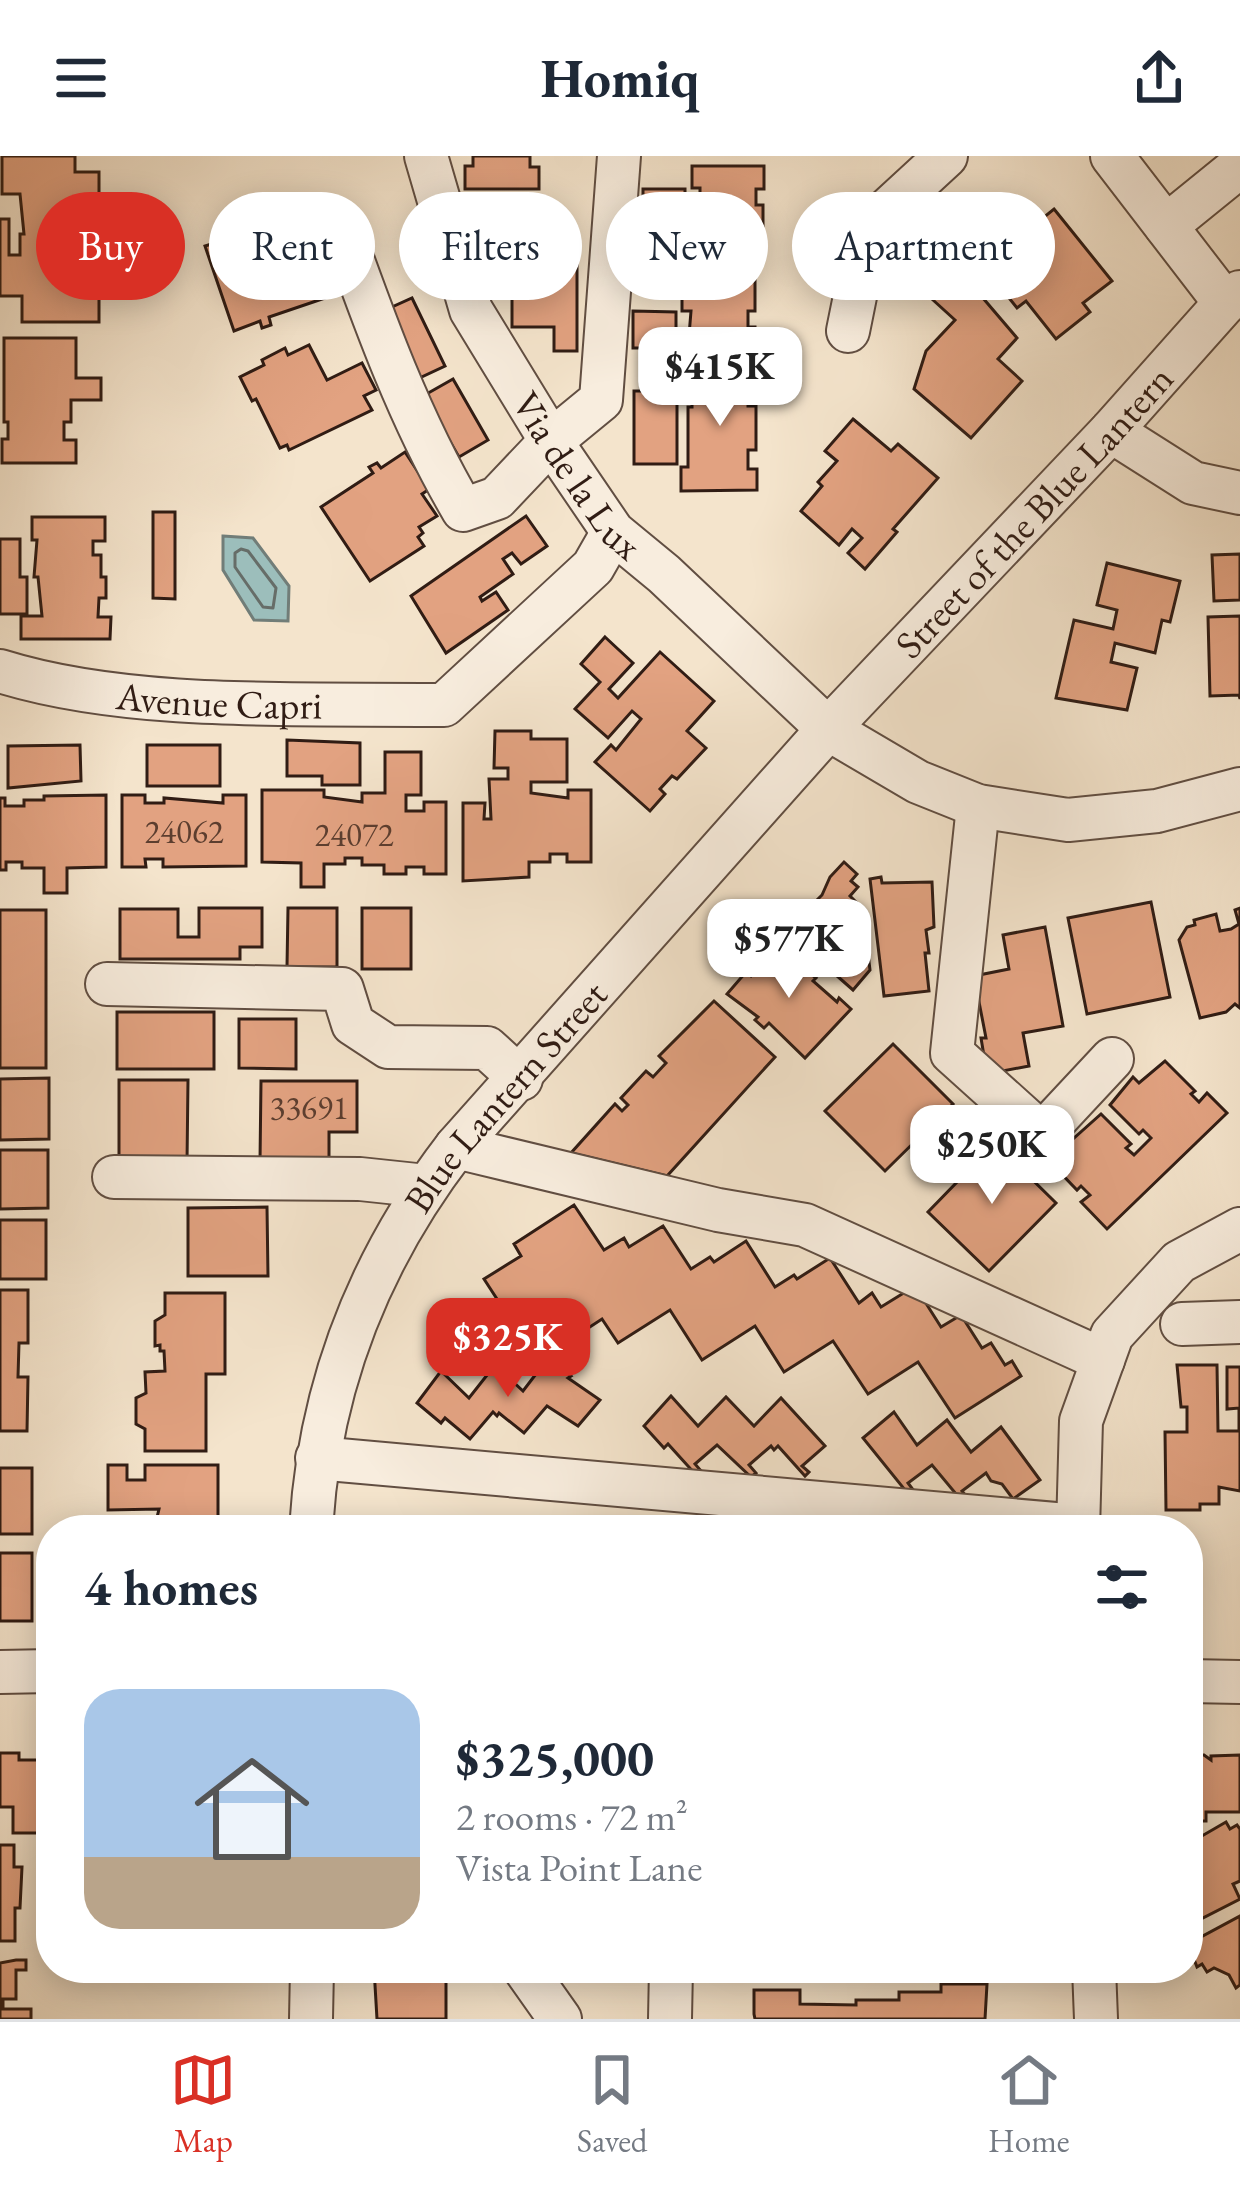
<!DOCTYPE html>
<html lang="en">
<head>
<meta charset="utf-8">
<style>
  body { margin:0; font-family:"EB Garamond",serif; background:#f6f6f7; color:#1f2937; height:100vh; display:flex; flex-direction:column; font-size:45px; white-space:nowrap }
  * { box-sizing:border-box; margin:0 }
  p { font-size:39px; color:#747a83 }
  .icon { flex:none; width:66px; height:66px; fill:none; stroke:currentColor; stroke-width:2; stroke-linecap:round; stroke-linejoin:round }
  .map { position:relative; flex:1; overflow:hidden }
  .panel { position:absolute; left:36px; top:1359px; width:1167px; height:468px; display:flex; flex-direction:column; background:#fff; border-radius:48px; box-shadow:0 6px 30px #0003 }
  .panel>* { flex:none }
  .banner { position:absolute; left:36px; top:36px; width:1170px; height:108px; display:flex; gap:24px }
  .price { position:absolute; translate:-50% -102px; padding:0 27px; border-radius:24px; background:#fff; color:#222; font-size:39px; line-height:78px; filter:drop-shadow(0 3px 6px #0008) }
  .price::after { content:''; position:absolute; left:50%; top:72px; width:36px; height:27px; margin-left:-18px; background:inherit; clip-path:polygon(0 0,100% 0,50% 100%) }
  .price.selected { background:#d93025; color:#fff }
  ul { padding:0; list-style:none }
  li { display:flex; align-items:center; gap:36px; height:300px; padding:0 48px }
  li span { display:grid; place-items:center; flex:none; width:336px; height:240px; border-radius:36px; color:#555 }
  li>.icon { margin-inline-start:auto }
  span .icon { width:144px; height:144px; fill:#fffc; stroke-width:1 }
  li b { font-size:51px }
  h2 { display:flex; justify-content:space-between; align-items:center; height:144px; padding:0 48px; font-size:51px }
  .tag { padding:0 42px; border-radius:54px; background:#fff; box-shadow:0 6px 30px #0003; font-size:42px; line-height:108px }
  .tag.selected { background:#d93025; color:#fff }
  header { display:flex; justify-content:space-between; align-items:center; height:156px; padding:0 48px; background:#fff; font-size:54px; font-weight:700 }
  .dock { display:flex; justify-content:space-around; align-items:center; height:168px; border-top:3px solid #e0e1e3; background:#fff; font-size:33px; color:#747a83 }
  .dock a { display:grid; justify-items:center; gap:6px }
  .dock .selected { color:#d93025 }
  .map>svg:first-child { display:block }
</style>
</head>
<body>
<header><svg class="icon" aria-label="menu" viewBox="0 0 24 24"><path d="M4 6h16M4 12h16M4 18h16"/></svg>Homiq<svg class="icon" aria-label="share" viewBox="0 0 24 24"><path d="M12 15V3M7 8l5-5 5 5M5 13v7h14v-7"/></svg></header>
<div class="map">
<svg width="1240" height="1863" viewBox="0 0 1240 1863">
  <rect width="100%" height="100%" fill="#f4e4cc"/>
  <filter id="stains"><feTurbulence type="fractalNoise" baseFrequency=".00167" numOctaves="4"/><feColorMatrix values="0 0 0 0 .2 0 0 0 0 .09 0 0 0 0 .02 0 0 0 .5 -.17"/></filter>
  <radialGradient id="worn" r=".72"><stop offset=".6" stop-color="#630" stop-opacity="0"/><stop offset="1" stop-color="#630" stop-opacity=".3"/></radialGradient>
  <polygon fill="#9cbebb" stroke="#717d78" stroke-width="3" points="223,380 253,382 289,430 288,465 254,464 223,414"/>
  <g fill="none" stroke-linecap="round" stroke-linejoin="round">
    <polygon stroke="#666d68" stroke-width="3" points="241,393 248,395 276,432 273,452 263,451 235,411 235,397"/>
  </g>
  <g fill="#e2a281" stroke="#301c14" stroke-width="3">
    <polygon points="2,0 75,0 75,16 99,16 99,38 92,38 92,63 80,63 80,78 87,78 87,100 94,100 94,122 99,122 99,166 22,166 22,140 0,140 0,63 9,63 9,99 20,99 20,78 24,78 20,38 2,38"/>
    <polygon points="473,0 530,0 530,11 539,11 539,33 465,33 465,10 473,10"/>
    <polygon points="692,10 764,10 764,33 756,33 756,49 763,49 763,70 756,70 756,92 747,92 747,110 755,110 755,155 748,155 748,171 755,171 755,192 688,192 691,155 682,155 682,110 691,110 687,71 676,71 676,107 634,107 634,70 643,70 643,33 685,33 685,49 700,49 700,32 692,32"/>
    <polygon points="512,49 551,49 551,83 557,83 557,99 577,99 577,195 554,195 554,171 512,171"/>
    <polygon points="1054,53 1112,125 1083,147 1090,156 1056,183 1026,145 1017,152 973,97 1002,74 1012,87"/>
    <polygon points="267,70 272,85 305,73 328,141 269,161 271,169 262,172 260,165 234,175 205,90 218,86 216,80 226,76 228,83"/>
    <polygon points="959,114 1017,182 998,203 1022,225 971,282 914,233 926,195 955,164 933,144"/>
    <polygon points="412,142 445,210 413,225 381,156"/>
    <polygon points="633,155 676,156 676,192 633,192"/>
    <polygon points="4,182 76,182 76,222 101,222 101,244 71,244 71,266 64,266 64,284 76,284 76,307 2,307 2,283 8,283 8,266 4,266"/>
    <polygon points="309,189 327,224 362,207 376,234 364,240 372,254 289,294 287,289 280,292 256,243 252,245 240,221 264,209 262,204 285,192 288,199"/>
    <polygon points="682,211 756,211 756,235 748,235 748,250 756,250 756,294 748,294 748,313 757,313 757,334 681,335 681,311 688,311 688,251 692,251 692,234 682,234"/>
    <polygon points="453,223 488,284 459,301 423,240"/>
    <rect x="634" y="235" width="43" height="73"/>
    <polygon points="853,263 891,295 898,288 938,322 893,373 897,376 865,413 848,397 862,382 852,373 839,389 801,355 822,330 818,326 837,305 825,295"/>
    <polygon points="405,296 420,319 428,334 422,338 437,360 419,371 423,377 418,381 424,390 370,425 321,351 373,317 369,311 377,307 381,312"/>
    <polygon points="153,356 175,356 175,443 153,442"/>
    <polygon points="526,360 547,390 521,408 512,397 503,403 513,418 480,441 482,445 496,436 508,454 446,497 411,440"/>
    <polygon points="32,361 105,361 105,385 93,385 93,399 101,399 101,421 106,421 106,442 99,442 98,461 111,461 110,483 21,483 21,460 42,460 38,421 34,421 37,384 32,384"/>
    <polygon points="0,383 20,383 20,421 27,421 27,458 0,458"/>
    <polygon points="1240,398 1240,444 1214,445 1212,399"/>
    <polygon points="1107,407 1180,425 1170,466 1162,464 1155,497 1115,487 1111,506 1137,512 1127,554 1056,542 1074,464 1113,473 1117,454 1097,449"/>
    <polygon points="1240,460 1240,543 1239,539 1210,540 1208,461"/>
    <polygon points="605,481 633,507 609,533 618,542 660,496 714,545 687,575 706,592 677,623 672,620 660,633 665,638 650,655 595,606 611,589 616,594 641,563 632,555 608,582 575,553 600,526 581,508"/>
    <polygon points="495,575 531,575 531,583 567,583 567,626 531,626 531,637 568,642 568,634 591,634 591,706 567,706 567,698 550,698 550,706 529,706 529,721 463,725 463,647 485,647 484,663 491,663 489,623 508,623 508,612 494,612"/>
    <polygon points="287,584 360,587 360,629 322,629 322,620 287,620"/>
    <polygon points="80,589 81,625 8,632 8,590"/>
    <rect x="147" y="589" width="73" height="41"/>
    <polygon points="385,596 421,596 421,639 406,639 406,655 424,655 424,646 446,646 446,718 424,718 424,711 406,711 406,718 384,718 384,709 362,709 362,702 345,702 345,708 324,708 324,731 301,731 301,707 262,706 262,634 324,634 324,641 362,646 362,637 385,637"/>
    <polygon points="106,639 106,711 67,712 67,737 44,737 44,712 22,712 22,706 6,706 6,714 0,714 0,642 5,642 5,650 24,650 24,644 44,644 44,640"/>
    <polygon points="122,639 145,639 145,647 164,647 164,642 223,647 223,639 246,639 246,710 163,711 163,703 145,703 146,711 122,711"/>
    <polygon points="844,706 857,718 851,725 858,731 850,740 861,751 857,755 863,783 857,789 868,798 870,814 853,834 786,775 822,739 830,721"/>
    <polygon points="881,721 882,727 932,726 934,771 926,774 929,797 925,797 929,835 884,840 870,723"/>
    <polygon points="1151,746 1170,841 1087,858 1068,762"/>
    <polygon points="199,752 262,752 262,791 240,791 240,803 120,803 120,753 178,753 178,781 199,781"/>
    <polygon points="288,752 337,752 337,811 287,811"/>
    <rect x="362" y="752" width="49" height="61"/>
    <polygon points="1240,752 1240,852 1235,848 1226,856 1200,862 1179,784 1187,771 1195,769 1194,764 1216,758 1220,775 1231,773 1239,768 1235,754"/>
    <rect x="0" y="754" width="46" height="158"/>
    <polygon points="1045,771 1063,870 1023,877 1029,910 987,918 981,882 986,882 974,820 1009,813 1003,779"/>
    <polygon points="774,785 784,794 782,796 816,822 813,825 837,846 839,842 851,853 805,902 769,867 764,872 755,864 758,861 727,838 746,816 751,820 757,813 763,818 770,810 760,801"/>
    <polygon points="714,845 775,901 667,1020 571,997 615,948 622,955 628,949 621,942 646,915 653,921 666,907 659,900"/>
    <rect x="117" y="856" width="97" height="57"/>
    <polygon points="239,863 296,863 296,913 239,912"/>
    <polygon points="893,888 953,948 885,1015 825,955"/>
    <polygon points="1165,905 1195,935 1191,938 1199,946 1207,937 1227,957 1107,1073 1081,1046 1090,1039 1081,1030 1077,1034 1048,1004 1071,978 1074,982 1101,958 1131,988 1126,992 1134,999 1151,982 1143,974 1139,978 1110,949 1133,921 1139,927"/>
    <polygon points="49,922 49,983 0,984 0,923"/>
    <polygon points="119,924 188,924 187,1007 119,1007"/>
    <polygon points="261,925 357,925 357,976 329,976 329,1007 260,1006"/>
    <polygon points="995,987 1056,1047 989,1115 928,1056"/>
    <polygon points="0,994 48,994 48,1052 0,1053"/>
    <polygon points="574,1049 604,1094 624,1082 629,1091 663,1070 691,1113 710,1101 714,1106 746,1085 775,1131 794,1119 797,1123 830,1102 859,1147 872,1137 881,1151 915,1130 941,1171 961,1159 982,1192 991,1187 1005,1209 1012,1205 1021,1220 955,1262 918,1206 868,1238 833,1185 784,1216 755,1170 702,1204 670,1154 618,1187 602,1163 573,1182 555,1154 519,1177 484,1123 521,1100 514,1088"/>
    <polygon points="267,1051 268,1120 188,1120 188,1052"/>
    <rect x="0" y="1064" width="46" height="59"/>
    <polygon points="0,1134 28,1134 28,1187 19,1187 18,1221 28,1221 27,1275 0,1275"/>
    <polygon points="165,1137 225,1137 225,1218 206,1218 206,1295 145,1295 145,1273 136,1268 136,1242 146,1237 145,1216 165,1215 164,1195 160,1195 160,1189 155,1190 155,1165 165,1159"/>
    <polygon points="549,1201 571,1220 568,1222 600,1244 578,1270 547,1250 524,1277 499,1257 497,1260 493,1256 470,1283 445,1262 441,1267 417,1247 441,1215 469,1242 495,1209 523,1235"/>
    <polygon points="1177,1209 1217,1209 1218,1275 1239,1275 1239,1252 1227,1253 1227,1211 1240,1211 1240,1335 1219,1331 1219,1348 1200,1348 1200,1354 1166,1354 1165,1276 1187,1276 1187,1251 1181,1251"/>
    <polygon points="671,1240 698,1270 726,1241 754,1270 781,1242 825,1290 802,1310 809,1316 805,1320 778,1290 774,1294 771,1290 749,1309 756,1317 751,1321 717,1289 695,1308 702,1316 697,1320 668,1288 664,1292 644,1270"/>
    <polygon points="894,1256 917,1289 947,1264 971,1296 1001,1271 1040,1324 1013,1343 1002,1328 991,1325 986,1317 962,1335 966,1340 961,1344 932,1309 908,1327 914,1335 909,1339 863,1282"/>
    <polygon points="108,1309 127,1309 127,1324 145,1324 145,1309 218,1309 218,1374 154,1374 159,1353 108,1354"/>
    <rect x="0" y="1312" width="32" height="66"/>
    <rect x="0" y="1397" width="32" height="68"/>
    <polygon points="0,1597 19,1597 19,1604 51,1604 51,1677 13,1677 13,1651 0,1651"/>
    <polygon points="1196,1599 1204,1599 1211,1604 1211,1600 1240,1599 1240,1656 1206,1656 1206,1665 1188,1665 1188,1623 1193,1618 1189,1609"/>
    <polygon points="1226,1666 1230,1673 1237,1669 1240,1673 1240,1725 1233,1728 1240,1743 1191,1768 1188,1688"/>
    <polygon points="0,1689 14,1689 14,1711 22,1711 20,1752 15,1752 15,1785 0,1785"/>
    <polygon points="1240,1760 1240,1829 1236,1832 1229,1819 1214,1812 1207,1816 1202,1808 1197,1811 1188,1788"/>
    <polygon points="16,1804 26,1804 26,1814 16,1814 16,1843 3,1843 3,1853 31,1853 31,1863 0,1863 0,1807"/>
    <polygon points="374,1812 446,1812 446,1863 377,1863"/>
    <polygon points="941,1828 987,1828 985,1863 755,1863 754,1858 754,1834 800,1834 800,1848 856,1849 856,1844 899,1844 899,1836 941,1836"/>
  </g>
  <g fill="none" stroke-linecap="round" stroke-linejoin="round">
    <defs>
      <g id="minor">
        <path id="s1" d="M426 0 471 154 551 285 613 376 664 418 828 573 918 626 978 650 1068 664 1157 655 1240 633"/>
        <polyline points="1112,0 1225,147"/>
        <path d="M340 69C375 167 410 264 463 354L497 342 551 285 601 244 619 0"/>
        <polyline points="1166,70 1240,10"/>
        <polyline points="848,175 869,71 946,0"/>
        <polyline points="1111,275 1193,327 1240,337"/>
        <path id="s2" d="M0 515C131 556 306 547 444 549L593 411 613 376"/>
        <polyline points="978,650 952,897 1042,978 1112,903"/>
        <polyline points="107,828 342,833 353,868 388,891 487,892 521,923"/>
        <polyline points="456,991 718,1054 805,1069 1103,1204"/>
        <polyline points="114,1021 360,1023 426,1030"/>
        <polyline points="1182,1168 1240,1166"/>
        <polyline points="317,1302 1078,1370"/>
        <path id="s3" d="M311 1374C319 1230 369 1104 456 991L828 573 1111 275 1225 147 1240 136"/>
        <polyline points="1078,1374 1081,1265 1112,1179 1179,1106 1240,1073"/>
        <polyline points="0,1516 51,1515"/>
        <polyline points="1188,1525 1240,1526"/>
        <polyline points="524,1812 560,1863"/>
        <polyline points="1094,1812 1096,1863"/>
        <polyline points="311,1863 312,1812"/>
        <polyline points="670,1863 671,1812"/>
      </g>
    </defs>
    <use href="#minor" stroke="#614e42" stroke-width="46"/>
    <use href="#minor" stroke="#f8edde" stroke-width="42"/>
  </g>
  <g text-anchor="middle" stroke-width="9" stroke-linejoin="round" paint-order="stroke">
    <g font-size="33" fill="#5c3e2f">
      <text x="184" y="687">24062</text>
      <text x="354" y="690">24072</text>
      <text x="309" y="963">33691</text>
    </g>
    <g font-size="39" fill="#301c14" stroke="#f8edde">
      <text dy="14" stroke="none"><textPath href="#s1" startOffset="357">Via de la Lux</textPath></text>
      <text dy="14" stroke="none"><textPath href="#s3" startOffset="1275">Street of the Blue Lantern</textPath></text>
      <text dy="14" stroke="none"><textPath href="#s2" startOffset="222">Avenue Capri</textPath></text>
      <text dy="14" stroke="none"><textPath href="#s3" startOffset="486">Blue Lantern Street</textPath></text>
    </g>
  </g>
  <rect width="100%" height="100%" filter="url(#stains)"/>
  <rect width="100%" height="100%" fill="url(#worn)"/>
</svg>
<b class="price" style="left:720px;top:273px">$415K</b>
<b class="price" style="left:789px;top:845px">$577K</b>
<b class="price" style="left:992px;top:1051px">$250K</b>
<b class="price selected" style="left:508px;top:1244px">$325K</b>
<div class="banner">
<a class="tag selected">Buy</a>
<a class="tag">Rent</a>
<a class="tag">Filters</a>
<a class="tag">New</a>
<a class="tag">Apartment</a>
</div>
<section class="panel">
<h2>4 homes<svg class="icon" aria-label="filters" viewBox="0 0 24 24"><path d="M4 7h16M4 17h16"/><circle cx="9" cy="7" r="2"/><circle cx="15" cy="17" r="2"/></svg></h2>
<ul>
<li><span style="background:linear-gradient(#a9c7e8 70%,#b9a48a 0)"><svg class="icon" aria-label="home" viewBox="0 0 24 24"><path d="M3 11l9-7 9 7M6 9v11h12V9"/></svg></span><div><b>$325,000</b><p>2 rooms · 72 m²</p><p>Vista Point Lane</p></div></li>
</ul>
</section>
</div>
<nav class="dock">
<a class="selected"><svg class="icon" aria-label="map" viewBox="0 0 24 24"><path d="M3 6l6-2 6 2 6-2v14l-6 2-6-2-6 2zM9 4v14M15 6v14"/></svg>Map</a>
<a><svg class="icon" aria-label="saved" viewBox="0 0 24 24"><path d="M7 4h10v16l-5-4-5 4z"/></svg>Saved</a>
<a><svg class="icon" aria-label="home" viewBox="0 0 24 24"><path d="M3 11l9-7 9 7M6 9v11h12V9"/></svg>Home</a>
</nav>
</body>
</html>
